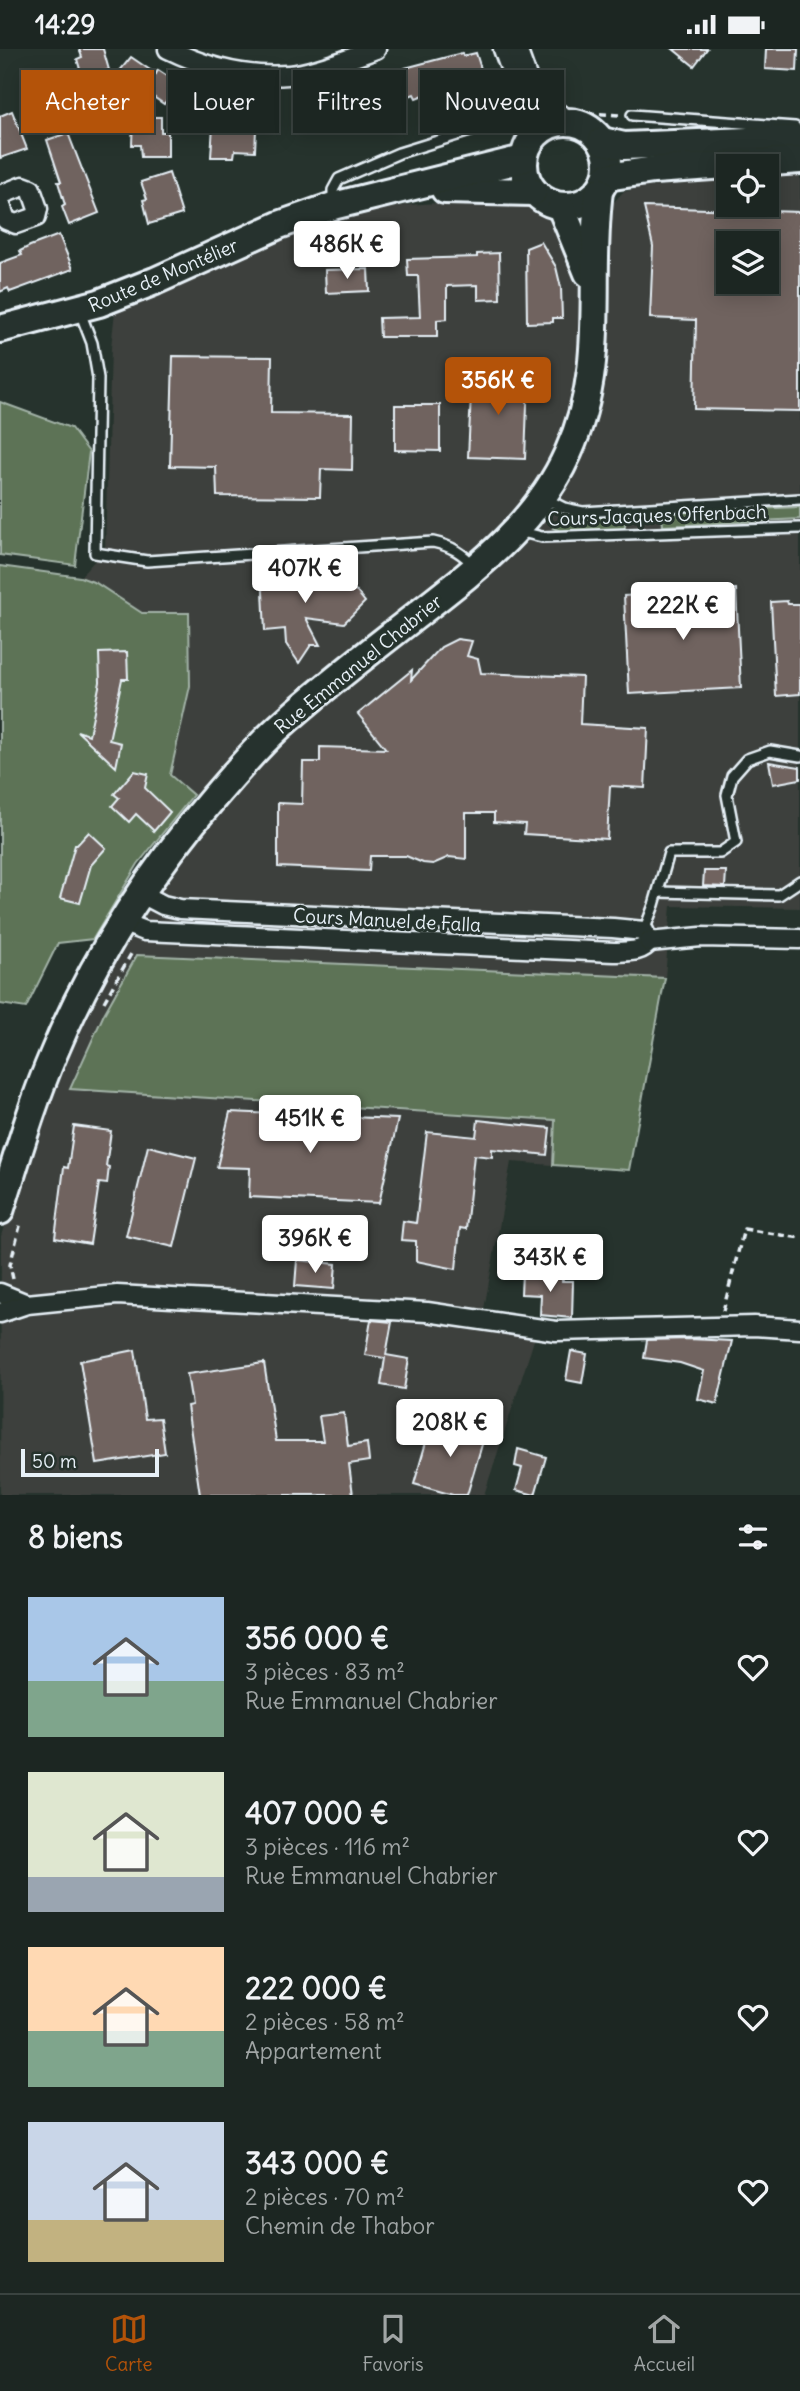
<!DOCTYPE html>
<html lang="fr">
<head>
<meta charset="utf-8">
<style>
  body { margin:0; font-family:Delius,sans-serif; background:#29322f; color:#f1f3f6; height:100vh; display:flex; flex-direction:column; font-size:26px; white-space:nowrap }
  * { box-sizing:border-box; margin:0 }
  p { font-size:23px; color:#a0a5a5 }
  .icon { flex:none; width:38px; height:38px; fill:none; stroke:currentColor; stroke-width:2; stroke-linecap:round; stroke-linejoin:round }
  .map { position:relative; height:1446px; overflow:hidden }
  .side { display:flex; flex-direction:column; background:#1c2622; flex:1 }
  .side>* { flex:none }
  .hud { position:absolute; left:21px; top:21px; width:760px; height:63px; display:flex; gap:14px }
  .controls { position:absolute; left:716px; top:105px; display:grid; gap:14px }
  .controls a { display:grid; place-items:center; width:63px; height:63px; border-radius:0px; background:#1c2622; box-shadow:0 4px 18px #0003,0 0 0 2px #3a4340; font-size:35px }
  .scale { position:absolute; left:21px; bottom:18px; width:138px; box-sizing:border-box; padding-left:7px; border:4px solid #e8f1f8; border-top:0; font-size:19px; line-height:24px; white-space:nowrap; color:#e8f1f8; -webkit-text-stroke:5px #26332d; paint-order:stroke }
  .price { position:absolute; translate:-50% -60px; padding:0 16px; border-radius:7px; background:#fff; color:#222; font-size:23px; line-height:46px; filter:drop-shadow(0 2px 4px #0008) }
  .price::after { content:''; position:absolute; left:50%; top:42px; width:21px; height:16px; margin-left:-10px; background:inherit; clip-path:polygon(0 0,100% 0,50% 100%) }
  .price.active { background:#b45309; color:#fff }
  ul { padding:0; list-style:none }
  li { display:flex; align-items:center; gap:21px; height:175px; padding:0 28px }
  li span { display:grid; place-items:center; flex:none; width:196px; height:140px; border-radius:0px; color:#555 }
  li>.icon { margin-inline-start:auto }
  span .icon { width:84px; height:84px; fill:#fffc; stroke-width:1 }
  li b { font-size:30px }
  h2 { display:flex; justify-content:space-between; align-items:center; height:84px; padding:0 28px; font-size:30px }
  .tag { padding:0 24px; border-radius:0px; background:#1c2622; box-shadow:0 4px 18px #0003,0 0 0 2px #3a4340; font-size:24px; line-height:63px }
  .tag.active { background:#b45309; color:#fff }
  .status { display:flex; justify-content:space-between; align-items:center; height:49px; padding:0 35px; background:#1c2622; direction:ltr }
  .status svg { height:19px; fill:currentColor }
  .tabs { display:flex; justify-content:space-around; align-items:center; height:98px; border-top:2px solid #3a4340; background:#1c2622; font-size:19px; color:#a0a5a5 }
  .tabs a { display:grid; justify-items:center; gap:4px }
  .tabs .active { color:#b45309 }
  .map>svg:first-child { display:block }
</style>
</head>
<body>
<div class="status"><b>14:29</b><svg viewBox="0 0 49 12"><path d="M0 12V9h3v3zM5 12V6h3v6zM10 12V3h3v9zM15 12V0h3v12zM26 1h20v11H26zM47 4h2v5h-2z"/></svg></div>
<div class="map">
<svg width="800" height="1446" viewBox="0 0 800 1446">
  <rect width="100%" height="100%" fill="#26332d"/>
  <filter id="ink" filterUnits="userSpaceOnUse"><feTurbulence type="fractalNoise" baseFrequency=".0143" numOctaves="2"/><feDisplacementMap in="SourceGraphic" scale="14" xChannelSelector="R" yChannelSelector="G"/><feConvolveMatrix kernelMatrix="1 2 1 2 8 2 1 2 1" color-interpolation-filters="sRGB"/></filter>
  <g filter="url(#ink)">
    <path fill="#3c413c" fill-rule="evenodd" d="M800 121V859L671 857 665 929 137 906 71 1040 556 1071 553 1116 511 1113 482 1271 538 1279 484 1446H0L1 1187 25 1107 84 964 130 885 195 789 219 761 193 746 170 726 190 637 142 564 96 534 80 528 105 500 111 299 115 262 285 190 350 168 406 156 520 149 547 170 577 168 613 154 623 143 639 139 728 129V156H766L767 125ZM728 194H766V233H728Z"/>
    <g fill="#5d7356" stroke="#a2b2a7" stroke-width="2">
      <polygon points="0,353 71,379 89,403 75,516 0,506"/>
      <polygon points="800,458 800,470 663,477 662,464"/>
      <polygon points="625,466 625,480 561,482 553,479 561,470"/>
      <polygon points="0,517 80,528 96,534 142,564 189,564 190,637 170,726 193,746 138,815 93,890 58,894 26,959 0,955"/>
      <polygon points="137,906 665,929 629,1121 553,1116 555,1071 70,1040 104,965"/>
    </g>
    <g fill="#70635e" stroke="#e8f1f8" stroke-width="2" fill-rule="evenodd">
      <polygon points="79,0 103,0 109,21 82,27 77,10 82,8"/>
      <polygon points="673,0 707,0 694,17"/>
      <polygon points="766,0 798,0 797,22 765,20"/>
      <polygon points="462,4 463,7 476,4 482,23 459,30 467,60 456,64 447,37 416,49 414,45 387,56 386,54 354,66 356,70 336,79 323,48 359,33 361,39 378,34 406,22 405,19"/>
      <polygon points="131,8 156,25 158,21 178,34 164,55 118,24"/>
      <polygon points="235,59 257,59 255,102 235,101 234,108 211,108 213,76 226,76 227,64 235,64"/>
      <polygon points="12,62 27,100 0,109 0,67"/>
      <polygon points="133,68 161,68 161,83 168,83 168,108 141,108 140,96 132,96"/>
      <polygon points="68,84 99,164 69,176 62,158 65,156 58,133 61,133 47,91"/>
      <polygon points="169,124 182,165 149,175 143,151 147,150 141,133"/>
      <path d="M644 158 800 163V362L694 360 696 271 650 269 653 197ZM728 194H766V233H728Z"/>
      <polygon points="59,186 73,220 10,243 8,239 0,243 0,214 22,206 20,202 30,197"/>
      <polygon points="541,193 556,218 561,239 562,269 553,269 553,273 527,274 526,199"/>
      <polygon points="499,204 500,250 478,251 478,236 447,237 447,270 437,271 437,288 380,288 379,269 420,268 418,227 408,227 407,210 477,208 477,205"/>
      <polygon points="368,220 369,242 326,244 325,221"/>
      <polygon points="173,307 272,308 271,364 353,365 352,421 321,420 320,448 217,447 216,418 170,417"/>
      <polygon points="472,325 528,328 525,410 468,408"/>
      <polygon points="395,356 440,356 440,402 395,401"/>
      <polygon points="324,519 337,534 357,543 365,553 344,574 306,569 320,596 311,596 299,614 286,595 285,580 265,582 262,523 305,521 314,529"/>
      <polygon points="736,540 741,639 629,645 624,547"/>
      <polygon points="787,552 788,555 800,555 800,645 776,647 771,553"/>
      <polygon points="457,590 472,592 467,607 478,610 481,624 582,628 580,675 648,679 645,739 610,737 607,790 524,785 525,775 494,773 494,764 466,764 466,810 449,808 433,815 423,814 406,807 370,807 369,822 278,818 278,754 302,755 303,713 320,713 320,698 386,700 358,665 412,621 411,631 441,598"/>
      <polygon points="127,603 128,630 122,630 109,691 121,694 116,718 77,682 89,686 100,633 99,604"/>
      <polygon points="769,713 800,718 800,730 773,735"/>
      <polygon points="134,722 148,725 145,739 170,763 154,782 136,765 129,773 112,757 119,749 114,745"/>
      <polygon points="89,783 106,799 91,816 80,854 60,849 75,796 77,796"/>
      <polygon points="704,822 726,822 725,838 703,837"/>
      <polygon points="230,1063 398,1070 379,1154 249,1148 250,1119 217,1118"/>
      <polygon points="478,1071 550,1079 547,1106 492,1100 492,1108 474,1106 466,1180 460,1179 456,1220 416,1212 416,1192 401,1191 403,1172 416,1174 427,1083 476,1088"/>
      <polygon points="74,1077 111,1082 106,1117 109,1118 107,1135 99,1134 90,1195 55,1189 64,1118 68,1119"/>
      <polygon points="148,1097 196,1109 174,1198 126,1187"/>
      <polygon points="297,1211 336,1215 334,1240 295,1237"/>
      <polygon points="522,1224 562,1227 562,1232 573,1232 572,1269 540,1266 541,1246 521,1245"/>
      <polygon points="371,1271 392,1273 386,1306 409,1310 404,1340 381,1336 385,1309 365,1306"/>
      <polygon points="689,1290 732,1292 717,1355 698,1350 704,1322 680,1314 644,1309 647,1291"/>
      <polygon points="135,1301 145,1370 160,1369 165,1404 97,1415 80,1312"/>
      <polygon points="571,1302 587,1305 582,1334 566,1331"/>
      <polygon points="264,1314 276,1392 323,1392 319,1367 344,1364 348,1397 367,1394 369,1412 349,1415 353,1446 200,1446 187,1357 192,1356 187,1325"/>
      <polygon points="451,1373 486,1382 467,1446 453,1446 414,1435 431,1376 449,1381"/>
      <polygon points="518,1400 546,1408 535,1446 516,1441 522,1419 515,1417"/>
    </g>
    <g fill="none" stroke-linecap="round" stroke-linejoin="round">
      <defs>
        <g id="lane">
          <polyline points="632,66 795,78"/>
          <polyline points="333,154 333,141 339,130 399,104 525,65"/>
          <path d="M80 263 92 294 98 329 95 504 147 512 433 493C451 497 463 504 475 518"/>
          <polyline points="546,450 564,459 583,463 800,450"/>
          <polyline points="518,482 542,488 800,479"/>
          <polyline points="658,843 779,846 800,832"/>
          <polyline points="644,882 654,856 669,804 720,804 736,793 727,746 732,727 747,710 770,702 800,707"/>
        </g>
        <g id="street">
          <path d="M168 0C205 18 247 29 288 26 311 25 354 8 376 0"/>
          <polyline points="503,0 521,49 529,93"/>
          <polyline points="517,0 533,44 554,62 575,74"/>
          <polyline points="0,146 23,137 31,140 38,160 36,168 16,175 6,171 0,153"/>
          <path d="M122 873 145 882 614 903C626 902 642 904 649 893L644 882 613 879 180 860 163 856 140 844"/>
          <polyline points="649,893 701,888 800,890"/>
          <polyline points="0,1244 27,1255"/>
          <polyline points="0,1264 27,1255 117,1246 427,1263 556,1282 754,1277 800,1280"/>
        </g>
        <g id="secondary">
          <circle cx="566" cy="115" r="42"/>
          <polyline points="602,92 624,97 800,90"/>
          <polyline points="606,128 654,121 800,111"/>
          <polyline points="445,141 533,143"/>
          <polyline points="561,158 588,224"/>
          <polyline points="0,280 99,254 155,232 279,176 333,157 523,110"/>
          <path d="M0 1162C17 1109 32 1055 54 1004 93 910 149 824 215 747 235 724 255 700 278 679 321 640 367 605 413 569 473 522 536 476 568 404 609 314 587 235 599 142"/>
        </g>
      </defs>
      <use href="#lane" stroke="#e8f1f8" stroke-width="14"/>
      <use href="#street" stroke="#e8f1f8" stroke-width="23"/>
      <use href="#secondary" stroke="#e8f1f8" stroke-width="32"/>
      <g stroke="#e8f1f8" stroke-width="3.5" stroke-dasharray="7 5" stroke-linecap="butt">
        <polyline points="588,64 619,66"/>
        <polyline points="104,953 131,905"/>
        <polyline points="13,1230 10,1216 21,1173"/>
        <polyline points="723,1262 744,1180 800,1189"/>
      </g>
      <use href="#lane" stroke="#26332d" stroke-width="9"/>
      <use href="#street" stroke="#26332d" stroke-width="18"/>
      <use href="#secondary" stroke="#26332d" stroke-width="26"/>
    </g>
  </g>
  <g text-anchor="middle" stroke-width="6" stroke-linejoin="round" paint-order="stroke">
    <g font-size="19" fill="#e8f1f8" stroke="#26332d">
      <text transform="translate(163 226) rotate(-23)" y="7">Route de Montélier</text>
      <text transform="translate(657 466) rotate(-2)" y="7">Cours Jacques Offenbach</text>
      <text transform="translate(358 615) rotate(-39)" y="7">Rue Emmanuel Chabrier</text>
      <text transform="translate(387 871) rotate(3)" y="7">Cours Manuel de Falla</text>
    </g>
  </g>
</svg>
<div class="controls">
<a><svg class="icon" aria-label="locate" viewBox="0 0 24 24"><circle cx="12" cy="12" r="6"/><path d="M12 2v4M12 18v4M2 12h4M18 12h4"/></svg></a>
<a><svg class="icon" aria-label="layers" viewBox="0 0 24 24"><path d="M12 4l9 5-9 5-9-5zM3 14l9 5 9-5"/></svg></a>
</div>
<div class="scale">50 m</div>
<b class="price" style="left:347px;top:232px">486K €</b>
<b class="price active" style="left:498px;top:368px">356K €</b>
<b class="price" style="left:305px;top:556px">407K €</b>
<b class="price" style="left:683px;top:593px">222K €</b>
<b class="price" style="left:310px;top:1106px">451K €</b>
<b class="price" style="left:315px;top:1226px">396K €</b>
<b class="price" style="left:550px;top:1245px">343K €</b>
<b class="price" style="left:450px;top:1410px">208K €</b>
<div class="hud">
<a class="tag active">Acheter</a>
<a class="tag">Louer</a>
<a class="tag">Filtres</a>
<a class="tag">Nouveau</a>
</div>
</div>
<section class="side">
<h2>8 biens<svg class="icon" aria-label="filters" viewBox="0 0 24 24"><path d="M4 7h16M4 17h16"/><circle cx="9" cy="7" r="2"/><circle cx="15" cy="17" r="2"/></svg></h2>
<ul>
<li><span style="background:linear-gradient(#a9c7e8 60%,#7fa58c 0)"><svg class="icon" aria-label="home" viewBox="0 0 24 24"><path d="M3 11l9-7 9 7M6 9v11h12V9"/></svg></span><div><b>356 000 €</b><p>3 pièces · 83 m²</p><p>Rue Emmanuel Chabrier</p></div><svg class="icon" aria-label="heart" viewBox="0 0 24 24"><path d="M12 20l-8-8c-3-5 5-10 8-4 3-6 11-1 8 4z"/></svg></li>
<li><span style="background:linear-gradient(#dfe7d0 75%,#9aa5b1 0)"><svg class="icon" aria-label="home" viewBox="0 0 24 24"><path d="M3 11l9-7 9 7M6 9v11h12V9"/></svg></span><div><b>407 000 €</b><p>3 pièces · 116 m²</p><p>Rue Emmanuel Chabrier</p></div><svg class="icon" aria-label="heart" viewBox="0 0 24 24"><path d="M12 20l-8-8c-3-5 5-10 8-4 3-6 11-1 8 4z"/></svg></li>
<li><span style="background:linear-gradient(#ffd9b3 60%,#7fa58c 0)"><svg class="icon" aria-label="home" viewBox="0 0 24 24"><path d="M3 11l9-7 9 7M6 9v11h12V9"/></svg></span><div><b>222 000 €</b><p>2 pièces · 58 m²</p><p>Appartement</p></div><svg class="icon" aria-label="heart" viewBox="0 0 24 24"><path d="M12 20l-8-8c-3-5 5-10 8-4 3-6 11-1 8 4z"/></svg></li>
<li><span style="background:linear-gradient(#c9d6e8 70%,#c2b280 0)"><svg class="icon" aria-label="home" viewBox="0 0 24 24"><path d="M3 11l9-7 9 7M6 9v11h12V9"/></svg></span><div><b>343 000 €</b><p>2 pièces · 70 m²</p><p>Chemin de Thabor</p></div><svg class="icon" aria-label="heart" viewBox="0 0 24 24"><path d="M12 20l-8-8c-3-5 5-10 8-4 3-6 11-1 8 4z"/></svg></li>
</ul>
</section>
<nav class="tabs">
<a class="active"><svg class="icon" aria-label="map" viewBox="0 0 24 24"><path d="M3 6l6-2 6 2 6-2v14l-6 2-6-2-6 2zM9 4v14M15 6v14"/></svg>Carte</a>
<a><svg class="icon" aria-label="saved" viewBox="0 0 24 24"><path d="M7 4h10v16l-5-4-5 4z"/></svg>Favoris</a>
<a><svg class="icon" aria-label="home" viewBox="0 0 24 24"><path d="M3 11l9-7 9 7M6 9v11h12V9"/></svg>Accueil</a>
</nav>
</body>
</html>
